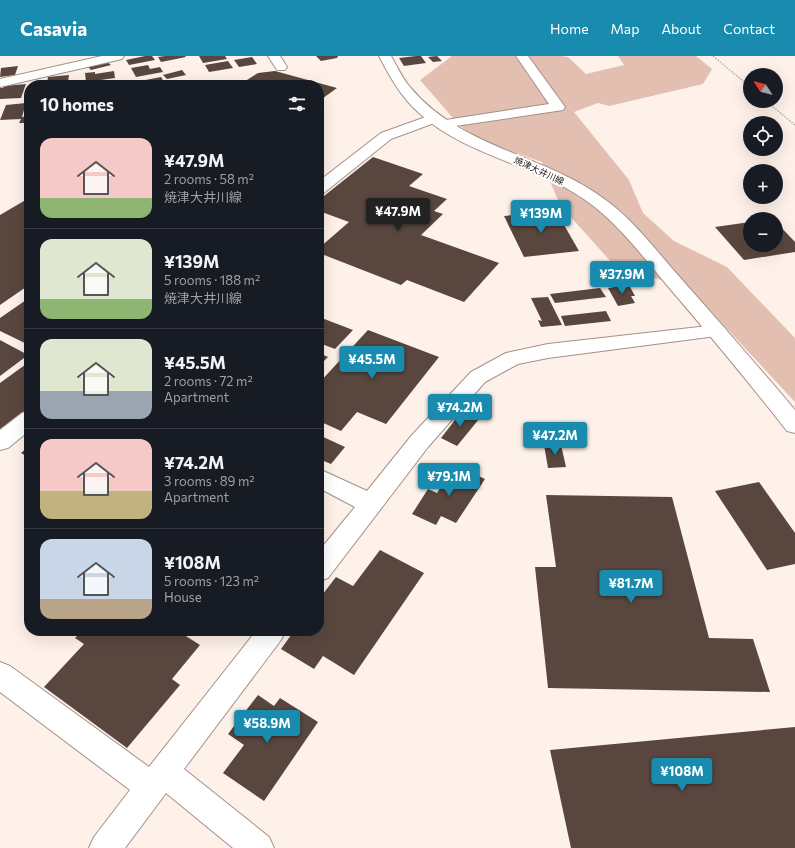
<!DOCTYPE html>
<html lang="en">
<head>
<meta charset="utf-8">
<style>
  body { margin:0; font-family:Commissioner,"Noto Sans JP",sans-serif; background:#20242c; color:#f1f3f6; height:100vh; display:flex; flex-direction:column; font-size:15px; white-space:nowrap }
  * { box-sizing:border-box; margin:0 }
  p { font-size:13px; color:#9ea1a6 }
  .icon { flex:none; width:22px; height:22px; fill:none; stroke:currentColor; stroke-width:2; stroke-linecap:round; stroke-linejoin:round }
  .map { position:relative; flex:1; overflow:hidden }
  .details { position:absolute; left:24px; top:24px; width:300px; height:556px; display:flex; flex-direction:column; background:#171b24; border-radius:16px; box-shadow:0 4px 16px #0002 }
  .details>* { flex:none }
  .needle { width:26px; rotate:306deg }
  .fabs { position:absolute; left:743px; top:12px; display:grid; gap:8px }
  .fabs a { display:grid; place-items:center; width:40px; height:40px; border-radius:50%; background:#171b24; box-shadow:0 4px 16px #0002; font-size:20px }
  .price { position:absolute; translate:-50% -34px; padding:0 9px; border-radius:4px; background:#188baf; color:#fff; font-size:13px; line-height:26px; filter:drop-shadow(0 1px 2px #0008) }
  .price::after { content:''; position:absolute; left:50%; top:24px; width:12px; height:9px; margin-left:-6px; background:inherit; clip-path:polygon(0 0,100% 0,50% 100%) }
  .price.current { background:#222; color:#fff }
  ul { padding:0; list-style:none }
  li { display:flex; align-items:center; gap:12px; height:100px; padding:0 16px }
  li+li { border-top:1px solid #363941 }
  li span { display:grid; place-items:center; flex:none; width:112px; height:80px; border-radius:12px; color:#555 }
  li>.icon { margin-inline-start:auto }
  span .icon { width:48px; height:48px; fill:#fffc; stroke-width:1 }
  li b { font-size:17px }
  h2 { display:flex; justify-content:space-between; align-items:center; height:48px; padding:0 16px; font-size:17px }
  header { display:flex; align-items:center; gap:24px; box-sizing:border-box; height:56px; padding:0 20px; background:#188baf; color:#fff }
  header strong { font-size:19px }
  nav { display:flex; gap:22px; margin-inline-start:auto; font-size:14px }
  .map>svg:first-child { display:block }
</style>
</head>
<body>
<header>
<strong>Casavia</strong>
<nav><a>Home</a><a>Map</a><a>About</a><a>Contact</a></nav>
</header>
<div class="map">
<svg width="795" height="792" viewBox="0 0 795 792">
  <rect width="100%" height="100%" fill="#fef1ea"/>
  <polygon fill="#e2bfb0" points="452,0 561,0 568,1 586,18 624,9 618,0 696,0 712,13 703,28 609,50 598,47 574,56 629,124 643,157 674,185 727,211 795,282 795,346 691,234 613,208 560,149 542,106 477,83 459,69 420,24"/>
  <g fill="#59473f">
    <polygon points="145,0 152,0 155,4 129,9 126,4"/>
    <polygon points="165,0 185,0 186,1 161,6 158,1"/>
    <polygon points="199,0 225,0 227,3 203,7"/>
    <polygon points="316,0 338,0 337,2 321,5"/>
    <polygon points="416,0 421,0 426,7 404,10 399,2"/>
    <polygon points="437,0 442,5 433,6 428,1"/>
    <polygon points="252,1 257,8 239,11 234,4"/>
    <polygon points="106,5 111,9 91,14 87,10"/>
    <polygon points="228,5 233,12 209,16 205,9"/>
    <polygon points="148,9 150,13 160,11 163,16 136,21 131,12"/>
    <polygon points="18,10 15,19 0,21 1,12"/>
    <polygon points="182,14 186,19 167,23 163,19"/>
    <polygon points="114,15 115,22 86,26 85,17 95,16 95,18"/>
    <polygon points="275,15 337,32 319,45 319,29 239,29 258,17"/>
    <polygon points="69,19 68,26 47,27 48,21"/>
    <polygon points="161,21 164,26 149,29 137,29 135,26"/>
    <polygon points="26,28 21,42 0,43 0,32 3,32 4,30"/>
    <polygon points="26,47 22,61 29,60 29,67 19,67 21,63 0,64 6,49"/>
    <polygon points="373,101 423,118 409,130 447,143 434,155 443,158 421,179 499,207 464,246 407,224 401,229 319,197 319,192 349,166 319,155 319,144"/>
    <polygon points="29,142 29,229 0,249 0,159"/>
    <polygon points="556,155 579,195 524,201 504,160"/>
    <polygon points="750,166 750,189 776,189 776,166 795,186 795,196 744,204 715,171"/>
    <polygon points="629,229 635,240 631,240 635,247 618,250 608,232"/>
    <polygon points="600,232 606,241 555,247 550,238"/>
    <polygon points="548,241 562,269 541,271 538,264 542,265 531,242"/>
    <polygon points="29,242 29,289 0,275 0,262"/>
    <polygon points="606,255 611,265 565,270 561,260"/>
    <polygon points="319,261 353,274 335,293 319,287"/>
    <polygon points="368,274 439,301 386,368 357,356 341,375 319,365 319,327"/>
    <polygon points="0,284 28,299 0,320"/>
    <polygon points="319,297 328,301 319,310"/>
    <polygon points="29,306 29,357 0,380 0,327"/>
    <polygon points="462,355 479,363 457,390 441,382"/>
    <polygon points="319,379 345,391 331,408 319,403"/>
    <polygon points="544,389 561,389 566,411 548,412"/>
    <polygon points="29,390 29,402 21,397"/>
    <polygon points="456,410 485,423 456,467 441,460 436,469 412,458 428,433 437,437 442,429 433,428 441,416 450,420"/>
    <polygon points="759,426 795,477 795,508 767,514 715,435"/>
    <polygon points="546,439 672,441 709,582 753,583 770,636 548,632 535,511 556,511"/>
    <polygon points="380,494 424,517 354,619 323,600 314,613 281,593 294,575 319,575 319,543 336,521 353,530"/>
    <polygon points="82,575 178,575 200,589 172,623 180,629 127,692 44,631 84,588 75,582"/>
    <polygon points="258,639 274,650 280,642 318,666 264,745 223,717 244,689 228,678"/>
    <polygon points="795,671 795,792 571,792 550,694"/>
  </g>
  <g fill="none" stroke-linecap="round" stroke-linejoin="round">
    <defs>
      <g id="street">
        <polygon points="102,0 124,0 122,3 0,31 0,23"/>
        <polygon points="268,0 280,0 287,11 285,14 277,14"/>
        <polygon points="516,0 528,0 565,51 563,54 442,72 437,71 435,68 437,66 391,83 325,136 319,138 319,125 381,77 434,58 439,59 441,62 439,65 549,48"/>
        <polygon points="717,269 724,271 727,275 724,279 548,302 518,308 485,326 428,391 328,522 319,525 319,495 355,451 319,432 319,413 367,435 412,379 471,316 506,297 548,288"/>
        <polygon points="29,355 29,375 8,392 0,394 0,374 22,357"/>
        <polygon points="256,575 285,575 281,584 184,713 269,781 274,792 233,792 166,737 125,792 89,792 94,781 130,734 0,636 0,606 10,610 149,711"/>
      </g>
      <path id="secondary" d="M379 0H391C397 10 402 22 410 31 461 93 546 98 607 145 634 165 654 192 676 217 716 262 756 308 795 354V377L787 375C748 325 707 276 666 228 644 202 623 174 596 152 544 109 469 103 419 57 401 41 390 21 379 0Z"/>
    </defs>
    <use href="#street" stroke="#a59087" stroke-width="2"/>
    <use href="#secondary" stroke="#a59087" stroke-width="2"/>
    <g stroke="#b7aca6" stroke-width="1.5" stroke-dasharray="1.5 1.5" stroke-linecap="butt">
      <polyline points="713,0 750,31"/>
      <polyline points="766,45 795,69"/>
    </g>
    <use href="#street" fill="#fff" fill-rule="evenodd"/>
    <use href="#secondary" fill="#fff" fill-rule="evenodd"/>
  </g>
  <g text-anchor="middle" stroke-width="4" stroke-linejoin="round" paint-order="stroke">
    <g font-size="9" fill="#231b17" stroke="#fff">
      <text transform="translate(539 115) rotate(25)" y="3">焼津大井川線</text>
    </g>
  </g>
</svg>
<div class="fabs">
<a><svg class="needle" viewBox="-14 -14 28 28"><path d="M0-13l5 13h-10z" fill="#e53935"/><path d="M0 13l5-13h-10z" fill="#9ea1a6"/></svg></a>
<a><svg class="icon" aria-label="locate" viewBox="0 0 24 24"><circle cx="12" cy="12" r="6"/><path d="M12 2v4M12 18v4M2 12h4M18 12h4"/></svg></a>
<a>+</a>
<a>−</a>
</div>
<b class="price current" style="left:398px;top:176px">¥47.9M</b>
<b class="price" style="left:541px;top:178px">¥139M</b>
<b class="price" style="left:622px;top:239px">¥37.9M</b>
<b class="price" style="left:372px;top:324px">¥45.5M</b>
<b class="price" style="left:460px;top:372px">¥74.2M</b>
<b class="price" style="left:555px;top:400px">¥47.2M</b>
<b class="price" style="left:449px;top:441px">¥79.1M</b>
<b class="price" style="left:631px;top:548px">¥81.7M</b>
<b class="price" style="left:267px;top:688px">¥58.9M</b>
<b class="price" style="left:682px;top:736px">¥108M</b>
<section class="details">
<h2>10 homes<svg class="icon" aria-label="filters" viewBox="0 0 24 24"><path d="M4 7h16M4 17h16"/><circle cx="9" cy="7" r="2"/><circle cx="15" cy="17" r="2"/></svg></h2>
<ul>
<li><span style="background:linear-gradient(#f6c9c9 75%,#8fb573 0)"><svg class="icon" aria-label="home" viewBox="0 0 24 24"><path d="M3 11l9-7 9 7M6 9v11h12V9"/></svg></span><div><b>¥47.9M</b><p>2 rooms · 58 m²</p><p>焼津大井川線</p></div></li>
<li><span style="background:linear-gradient(#dfe7d0 75%,#8fb573 0)"><svg class="icon" aria-label="home" viewBox="0 0 24 24"><path d="M3 11l9-7 9 7M6 9v11h12V9"/></svg></span><div><b>¥139M</b><p>5 rooms · 188 m²</p><p>焼津大井川線</p></div></li>
<li><span style="background:linear-gradient(#dfe7d0 65%,#9aa5b1 0)"><svg class="icon" aria-label="home" viewBox="0 0 24 24"><path d="M3 11l9-7 9 7M6 9v11h12V9"/></svg></span><div><b>¥45.5M</b><p>2 rooms · 72 m²</p><p>Apartment</p></div></li>
<li><span style="background:linear-gradient(#f6c9c9 65%,#c2b280 0)"><svg class="icon" aria-label="home" viewBox="0 0 24 24"><path d="M3 11l9-7 9 7M6 9v11h12V9"/></svg></span><div><b>¥74.2M</b><p>3 rooms · 89 m²</p><p>Apartment</p></div></li>
<li><span style="background:linear-gradient(#c9d6e8 75%,#b9a48a 0)"><svg class="icon" aria-label="home" viewBox="0 0 24 24"><path d="M3 11l9-7 9 7M6 9v11h12V9"/></svg></span><div><b>¥108M</b><p>5 rooms · 123 m²</p><p>House</p></div></li>
</ul>
</section>
</div>
</body>
</html>
